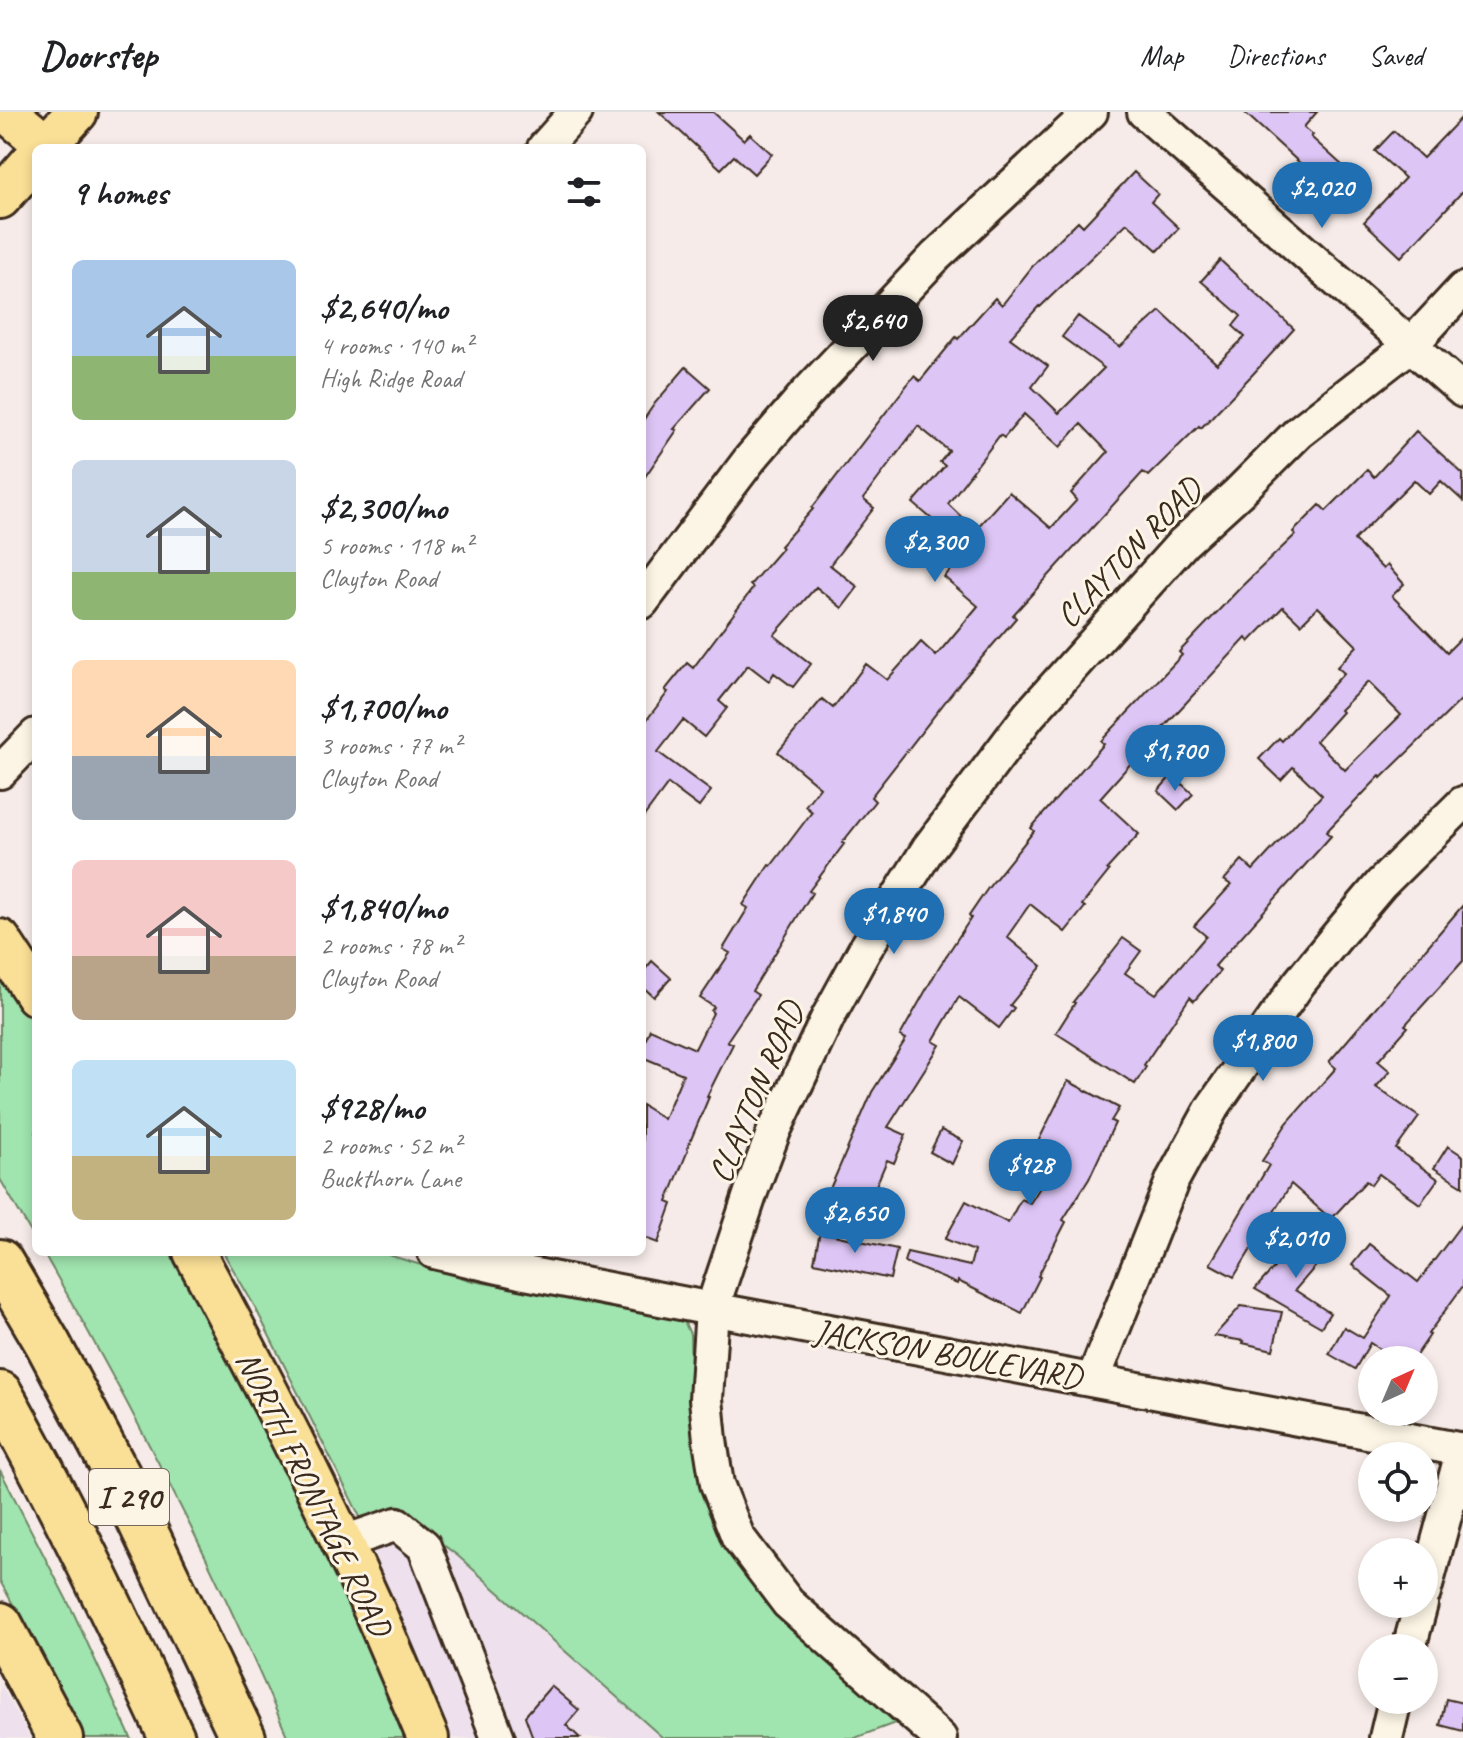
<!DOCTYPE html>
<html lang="en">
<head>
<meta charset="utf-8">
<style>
  body { margin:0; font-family:Caveat,sans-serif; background:#f6f6f6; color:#202124; height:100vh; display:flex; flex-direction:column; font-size:30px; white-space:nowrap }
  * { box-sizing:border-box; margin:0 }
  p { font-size:26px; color:#757577 }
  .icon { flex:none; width:44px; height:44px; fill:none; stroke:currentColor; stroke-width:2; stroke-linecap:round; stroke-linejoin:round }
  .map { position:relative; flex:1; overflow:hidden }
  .sheet { position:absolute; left:32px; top:32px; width:614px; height:1112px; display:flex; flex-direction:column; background:#fff; border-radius:12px; box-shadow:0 4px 12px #0003 }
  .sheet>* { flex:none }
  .needle { width:52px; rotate:44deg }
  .buttons { position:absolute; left:1358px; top:1234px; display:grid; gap:16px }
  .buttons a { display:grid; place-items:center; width:80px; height:80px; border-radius:50%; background:#fff; box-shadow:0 4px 12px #0003; font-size:40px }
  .price { position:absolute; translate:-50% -68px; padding:0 18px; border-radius:28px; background:#1f6fb2; color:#fff; font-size:26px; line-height:52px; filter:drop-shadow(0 2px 4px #0008) }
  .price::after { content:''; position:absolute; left:50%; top:48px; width:24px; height:18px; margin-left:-12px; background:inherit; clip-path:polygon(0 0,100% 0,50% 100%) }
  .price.on { background:#222; color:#fff }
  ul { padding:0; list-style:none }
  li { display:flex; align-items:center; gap:24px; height:200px; padding:0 40px }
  li span { display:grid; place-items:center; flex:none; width:224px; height:160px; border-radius:12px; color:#555 }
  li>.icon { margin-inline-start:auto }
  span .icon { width:96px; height:96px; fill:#fffc; stroke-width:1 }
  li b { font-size:34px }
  h2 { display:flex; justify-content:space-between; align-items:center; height:96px; padding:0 40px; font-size:34px }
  header { display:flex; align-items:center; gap:48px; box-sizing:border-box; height:112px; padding:0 40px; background:#fff; border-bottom:2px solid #e0e0e0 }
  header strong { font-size:38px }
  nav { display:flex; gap:44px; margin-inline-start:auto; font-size:28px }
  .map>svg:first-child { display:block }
</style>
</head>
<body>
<header>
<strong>Doorstep</strong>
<nav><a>Map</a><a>Directions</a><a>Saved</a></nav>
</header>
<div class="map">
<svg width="1463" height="1626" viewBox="0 0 1463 1626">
  <rect width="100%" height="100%" fill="#f6ebe8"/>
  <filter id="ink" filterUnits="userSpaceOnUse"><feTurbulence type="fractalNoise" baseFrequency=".0125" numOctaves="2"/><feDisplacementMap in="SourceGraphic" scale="16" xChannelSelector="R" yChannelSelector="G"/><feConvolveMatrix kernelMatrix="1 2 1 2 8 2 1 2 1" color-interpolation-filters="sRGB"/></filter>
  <g filter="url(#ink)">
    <g fill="#eee0ec">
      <polygon points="363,1411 438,1429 458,1444 663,1626 445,1626"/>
      <polygon points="0,1572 30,1626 0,1626"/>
    </g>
    <g fill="#a0e4af" stroke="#6e8766" stroke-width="2">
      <polygon points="0,860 36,915 36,1129 0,1067"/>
      <path d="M43 1140H172L208 1202 323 1430 409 1626H288C217 1459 134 1297 43 1140Z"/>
      <polygon points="223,1140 379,1140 473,1169 677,1206 685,1211 690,1222 693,1328 702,1377 718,1421 740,1453 836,1554 895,1611 855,1626 663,1626 458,1444 438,1429 363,1411 255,1195"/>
      <polygon points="0,1358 74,1502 131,1626 84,1626 56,1570 0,1469"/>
    </g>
    <g fill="#ddc5f5" stroke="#3b2a1e" stroke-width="2" fill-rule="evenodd">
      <polygon points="659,0 713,0 744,28 750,22 772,42 754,62 734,44 721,57"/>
      <polygon points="1244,0 1317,0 1304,15 1313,23 1311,25 1354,64 1333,86 1312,67 1314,64"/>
      <polygon points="1463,4 1463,79 1401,145 1364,110 1405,66 1375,39 1394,19 1423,46"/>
      <path d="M1134 60 1158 82 1151 90 1179 116 1158 139 1127 111 1040 195 1039 194 1010 226 1048 254 1032 275 1059 301 1104 256 1062 225 1078 204 1120 235 1160 199 1217 252 1245 225 1233 214 1241 204 1201 169 1220 148 1294 217 1253 262 1201 316 1199 314 1148 364 1143 360 1013 503 1016 506 959 572 871 685 875 689 842 731 844 732 809 779 812 781 752 879 758 883 727 929 733 932 707 984 709 985 687 1037 688 1038 667 1090 672 1092 658 1131 642 1125V993L664 1007 683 962 642 945V937L650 917 695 937 713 901 711 899 714 895 700 886 730 841 723 837 748 796 743 793 769 753 771 754 812 700 805 694 820 675 778 640 822 587 833 596 866 552 887 568 921 530 936 544 978 494 944 465 965 443 952 430 955 427 913 391 945 354 940 350 949 339 918 314 863 387 874 396 830 453 858 475 842 496 816 475 774 523 811 552 793 575 774 561 769 569 748 553 719 589 727 596 704 625 683 608 658 640 711 679 699 695 668 672 642 707V614L668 580 665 578 687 551 693 556 753 476 750 473 782 436 780 434 813 397 812 396 914 264 920 269 956 225 958 227 995 186 1002 193 1036 150 1078 109 1083 114ZM1024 302 1060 335 1081 312 1108 340 1071 381 1077 388 1051 416 1009 380 975 418 948 392 1000 323 1004 326Z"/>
      <polygon points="686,255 710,276 674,317 677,318 642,369 642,310 655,291"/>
      <path d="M1416 319 1463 362V389L1441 369 1429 382 1414 368 1354 428 1383 457 1387 453 1404 472 1392 484 1447 540 1463 524V586L1381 666 1380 664 1326 720 1331 724 1215 854 1220 859 1194 889 1190 885 1144 953 1146 955 1135 972 1056 921 1075 891 1073 890 1123 826 1141 839 1125 861 1156 882 1206 824 1194 814 1231 773 1224 768 1242 748 1253 758 1322 683 1293 655 1281 668 1259 647 1279 626 1282 629 1344 561 1337 555 1357 534 1318 495 1301 512 1283 495 1249 530 1246 526 1158 621 1100 686 1139 722 1107 757 1109 759 1082 793 1085 795 1065 820 1030 792 1007 825 1042 854 1010 893 1014 896 999 916 959 885 933 929 940 933 888 1015 906 1023 894 1051 887 1048 867 1095 829 1079 872 980 906 927 900 924 939 855 971 806 969 804 988 776 1034 719 1031 716 1104 632 1101 629 1182 543 1179 540 1242 474 1295 423 1293 420 1320 393 1326 399 1367 358 1374 365ZM1368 570 1401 603 1345 658 1316 629 1342 600 1340 598Z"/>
      <polygon points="1172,663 1193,682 1178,698 1158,679"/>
      <polygon points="1463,793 1463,849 1405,913 1408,915 1378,949 1390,959 1376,975 1419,1005 1396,1037 1438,1067 1420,1092 1379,1062 1371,1073 1366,1069 1331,1107 1291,1072 1234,1165 1210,1152 1269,1053 1262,1049 1287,1011 1336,956 1329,950"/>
      <polygon points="652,849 671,866 654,885 642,874 642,861"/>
      <polygon points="1068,969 1119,996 1111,1009 1115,1011 1089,1067 1063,1108 1066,1110 1038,1164 1040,1165 1022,1201 958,1169 957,1172 904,1150 907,1140 970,1154 974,1139 945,1127 966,1089 1008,1111 1021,1087 1030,1091 1055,1052 1032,1042"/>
      <polygon points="941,1018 963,1029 952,1052 930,1040"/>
      <polygon points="1448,1034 1463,1044 1463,1074 1434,1056"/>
      <polygon points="1463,1110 1463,1174 1428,1222 1430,1223 1413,1248 1396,1248 1370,1231 1355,1257 1329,1242 1344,1215 1363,1226 1391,1184 1352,1153 1369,1132 1418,1170"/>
      <polygon points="820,1120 897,1137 890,1167 814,1150"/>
      <polygon points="1305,1121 1327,1141 1295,1178 1330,1201 1321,1215 1255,1177"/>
      <polygon points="1241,1194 1282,1200 1273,1238 1243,1231 1244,1229 1214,1224"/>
      <polygon points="551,1574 579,1598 566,1613 580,1626 533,1626 525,1604"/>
      <polygon points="1446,1587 1463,1591 1463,1619 1440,1613"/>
    </g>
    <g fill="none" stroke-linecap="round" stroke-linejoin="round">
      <defs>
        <g id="minor">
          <polyline points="1144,0 1463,279"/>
          <polyline points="544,36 576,0"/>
          <polyline points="642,490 750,347 805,283 935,145 1091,0"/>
          <polyline points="0,660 36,623"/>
          <polyline points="434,1140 520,1160 712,1197 1463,1338"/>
          <polyline points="1093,1268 1173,1067 1212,996 1299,871 1338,823 1381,772 1463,691"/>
          <polyline points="341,1431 397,1412 424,1434 498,1626"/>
          <polyline points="1424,1481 1463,1337"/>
          <polyline points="1409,1536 1421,1492"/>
          <polyline points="940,1626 788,1491 738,1425 717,1372 710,1328 706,1287 712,1197 752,1077 774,1019 828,905 864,839 928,737 1029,603 1183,431 1238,381 1299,320 1411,233 1463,177"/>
          <polyline points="1386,1626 1395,1588"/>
        </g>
        <g id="major">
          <polyline points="16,8 47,34"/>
          <polyline points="44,36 77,0"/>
          <polyline points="0,86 36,45"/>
          <polyline points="0,828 36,883"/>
          <path d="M194 1140C257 1257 318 1375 373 1496 392 1539 410 1583 428 1626"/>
        </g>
        <g id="highway">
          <polyline points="0,1150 48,1232 125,1377 243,1626"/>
          <path d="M0 1282C63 1394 118 1510 172 1626"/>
          <polyline points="0,1513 60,1626"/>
        </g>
      </defs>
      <use href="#minor" stroke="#3b2a1e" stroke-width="38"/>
      <use href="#major" stroke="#3b2a1e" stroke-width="46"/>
      <use href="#highway" stroke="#3b2a1e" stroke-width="50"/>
      <use href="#minor" stroke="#fcf5e5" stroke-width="32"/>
      <use href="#major" stroke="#fadf96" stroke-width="40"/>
      <use href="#highway" stroke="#fadf96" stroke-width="44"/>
    </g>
  </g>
  <g text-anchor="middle" stroke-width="6" stroke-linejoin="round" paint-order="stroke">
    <rect fill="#fcf5e5" stroke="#75675a" stroke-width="2" x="89" y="1357" width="80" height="56" rx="6"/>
    <g font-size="32" font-weight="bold" fill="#3b2a1e">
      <text x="129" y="1396">I 290</text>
    </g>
    <g font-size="34" fill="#3b2a1e" stroke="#fcf5e5">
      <text transform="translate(1128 440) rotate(-46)" y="12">CLAYTON ROAD</text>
      <text transform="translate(755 980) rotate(-67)" y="12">CLAYTON ROAD</text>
      <text transform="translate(948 1241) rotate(10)" y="12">JACKSON BOULEVARD</text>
      <text transform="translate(315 1381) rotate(64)" y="12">NORTH FRONTAGE ROAD</text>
    </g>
  </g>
</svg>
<div class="buttons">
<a><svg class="needle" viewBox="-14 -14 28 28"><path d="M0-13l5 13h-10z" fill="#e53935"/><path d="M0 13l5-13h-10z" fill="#757577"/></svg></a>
<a><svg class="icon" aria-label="locate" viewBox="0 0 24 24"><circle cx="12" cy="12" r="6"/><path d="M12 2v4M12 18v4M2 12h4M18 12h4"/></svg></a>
<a>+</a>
<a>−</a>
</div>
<b class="price" style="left:1322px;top:118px">$2,020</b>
<b class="price on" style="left:873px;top:251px">$2,640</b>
<b class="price" style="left:935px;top:472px">$2,300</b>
<b class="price" style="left:1175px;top:681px">$1,700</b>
<b class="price" style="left:894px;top:844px">$1,840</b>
<b class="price" style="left:1263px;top:971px">$1,800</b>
<b class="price" style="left:1030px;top:1095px">$928</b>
<b class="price" style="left:855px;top:1143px">$2,650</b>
<b class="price" style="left:1296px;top:1168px">$2,010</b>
<section class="sheet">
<h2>9 homes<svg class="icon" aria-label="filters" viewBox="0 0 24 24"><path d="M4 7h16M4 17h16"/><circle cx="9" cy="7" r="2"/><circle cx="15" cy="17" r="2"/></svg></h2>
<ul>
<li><span style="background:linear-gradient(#a9c7e8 60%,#8fb573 0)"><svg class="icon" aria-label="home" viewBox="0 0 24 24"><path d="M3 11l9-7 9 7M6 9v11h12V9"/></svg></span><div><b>$2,640/mo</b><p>4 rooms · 140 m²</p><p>High Ridge Road</p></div></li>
<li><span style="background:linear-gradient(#c9d6e8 70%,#8fb573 0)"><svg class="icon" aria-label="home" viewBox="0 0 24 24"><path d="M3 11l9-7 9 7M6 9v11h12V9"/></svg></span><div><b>$2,300/mo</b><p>5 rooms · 118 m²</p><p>Clayton Road</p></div></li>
<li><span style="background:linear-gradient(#ffd9b3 60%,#9aa5b1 0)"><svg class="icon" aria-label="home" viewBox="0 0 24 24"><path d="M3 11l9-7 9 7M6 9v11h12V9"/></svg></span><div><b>$1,700/mo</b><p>3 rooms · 77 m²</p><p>Clayton Road</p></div></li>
<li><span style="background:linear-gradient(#f6c9c9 60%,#b9a48a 0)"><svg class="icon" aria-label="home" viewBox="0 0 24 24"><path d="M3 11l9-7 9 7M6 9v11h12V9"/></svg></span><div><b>$1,840/mo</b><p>2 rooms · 78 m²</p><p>Clayton Road</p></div></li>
<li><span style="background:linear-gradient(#bfe0f5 60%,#c2b280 0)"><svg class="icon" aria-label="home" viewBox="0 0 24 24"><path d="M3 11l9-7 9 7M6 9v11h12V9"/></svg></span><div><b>$928/mo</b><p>2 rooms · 52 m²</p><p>Buckthorn Lane</p></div></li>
</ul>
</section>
</div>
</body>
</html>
